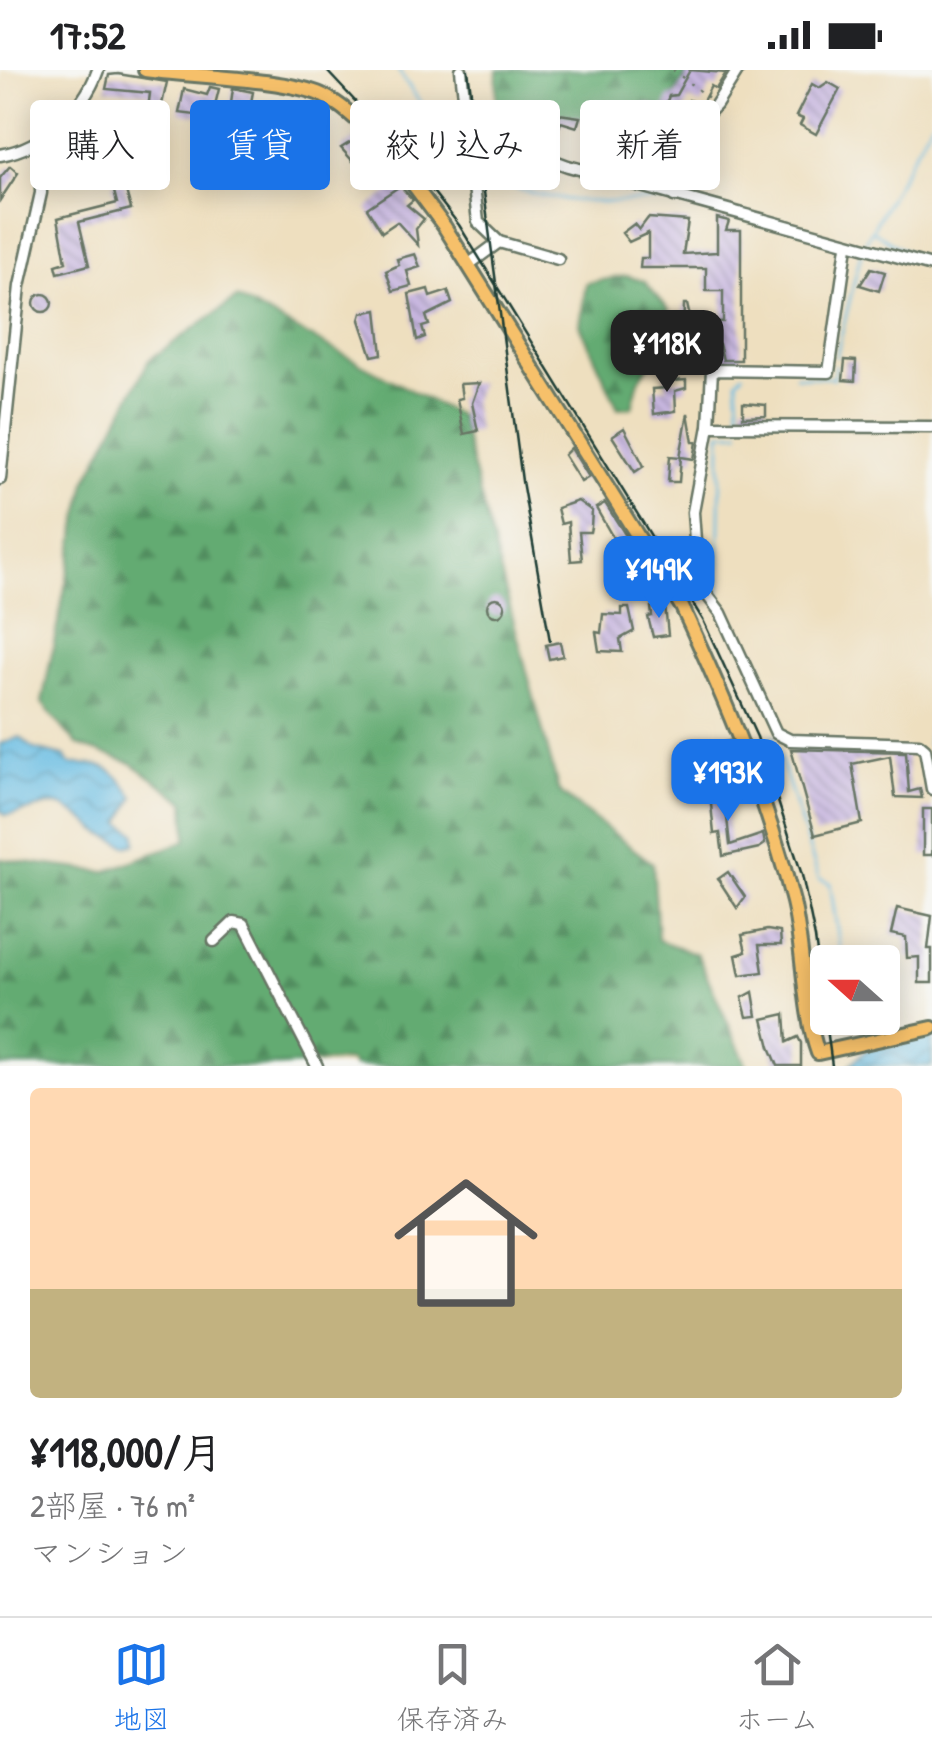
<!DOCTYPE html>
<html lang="ja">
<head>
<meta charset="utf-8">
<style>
  body { margin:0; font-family:"Patrick Hand","Klee One",sans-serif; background:#f6f6f6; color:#202124; height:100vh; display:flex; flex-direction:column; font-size:38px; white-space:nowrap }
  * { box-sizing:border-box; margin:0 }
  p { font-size:32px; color:#757577 }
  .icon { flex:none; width:55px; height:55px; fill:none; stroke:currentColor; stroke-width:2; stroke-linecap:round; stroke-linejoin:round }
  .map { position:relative; height:996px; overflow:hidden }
  .details { display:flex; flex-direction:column; background:#fff; flex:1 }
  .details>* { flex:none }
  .banner { position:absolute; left:30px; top:30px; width:872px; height:90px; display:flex; gap:20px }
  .needle { width:65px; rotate:291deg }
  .fabs { position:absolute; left:810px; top:875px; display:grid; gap:20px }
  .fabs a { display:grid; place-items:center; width:90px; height:90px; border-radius:10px; background:#fff; box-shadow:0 5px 25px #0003; font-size:50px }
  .price { position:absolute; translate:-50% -85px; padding:0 22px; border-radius:20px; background:#1a73e8; color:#fff; font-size:32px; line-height:65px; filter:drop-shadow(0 2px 5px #0008) }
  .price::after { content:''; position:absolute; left:50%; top:60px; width:30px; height:22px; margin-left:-15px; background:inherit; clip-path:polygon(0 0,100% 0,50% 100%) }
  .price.selected { background:#222; color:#fff }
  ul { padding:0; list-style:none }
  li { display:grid; align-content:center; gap:20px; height:530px; padding:0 30px }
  li span { display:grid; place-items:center; height:310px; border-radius:10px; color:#555 }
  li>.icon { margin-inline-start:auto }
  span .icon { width:180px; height:180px; fill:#fffc; stroke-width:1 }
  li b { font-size:42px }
  .pill { padding:0 35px; border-radius:10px; background:#fff; box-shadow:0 5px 25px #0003; font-size:35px; line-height:90px }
  .pill.selected { background:#1a73e8; color:#fff }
  .status { display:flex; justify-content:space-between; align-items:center; height:70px; padding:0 50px; background:#fff; direction:ltr }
  .status svg { height:28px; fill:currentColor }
  .dock { display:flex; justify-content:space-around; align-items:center; height:140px; border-top:2px solid #e0e0e0; background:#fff; font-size:28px; color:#757577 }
  .dock a { display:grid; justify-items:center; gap:5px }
  .dock .selected { color:#1a73e8 }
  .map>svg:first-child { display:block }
</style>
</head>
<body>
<div class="status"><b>17:52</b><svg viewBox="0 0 49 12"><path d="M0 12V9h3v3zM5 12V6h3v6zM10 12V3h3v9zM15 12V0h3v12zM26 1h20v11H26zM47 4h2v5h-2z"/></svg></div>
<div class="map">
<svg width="932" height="996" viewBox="0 0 932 996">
  <defs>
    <pattern id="forest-firs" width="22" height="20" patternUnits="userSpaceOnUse" patternTransform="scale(2.5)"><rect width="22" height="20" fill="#63ab72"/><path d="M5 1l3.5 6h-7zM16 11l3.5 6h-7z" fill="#518c5e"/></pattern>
    <pattern id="water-waves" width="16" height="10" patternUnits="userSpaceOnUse" patternTransform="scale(2.5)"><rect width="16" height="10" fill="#65bbe2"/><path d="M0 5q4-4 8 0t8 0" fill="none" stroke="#5399b8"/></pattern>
    <pattern id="building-back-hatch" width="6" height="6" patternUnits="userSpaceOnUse" patternTransform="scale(2.5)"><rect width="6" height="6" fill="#c7b6df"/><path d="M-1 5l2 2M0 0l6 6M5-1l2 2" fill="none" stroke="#a195b6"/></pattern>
  </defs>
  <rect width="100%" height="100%" fill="#f6f6f2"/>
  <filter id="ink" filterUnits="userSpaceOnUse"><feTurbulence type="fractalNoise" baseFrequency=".01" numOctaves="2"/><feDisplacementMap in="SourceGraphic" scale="20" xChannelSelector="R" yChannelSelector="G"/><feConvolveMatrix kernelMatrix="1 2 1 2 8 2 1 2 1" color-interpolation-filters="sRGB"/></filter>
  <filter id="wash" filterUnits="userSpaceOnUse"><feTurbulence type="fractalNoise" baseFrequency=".0048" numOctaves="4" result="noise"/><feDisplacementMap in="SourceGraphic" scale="40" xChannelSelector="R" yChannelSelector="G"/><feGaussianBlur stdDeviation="2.25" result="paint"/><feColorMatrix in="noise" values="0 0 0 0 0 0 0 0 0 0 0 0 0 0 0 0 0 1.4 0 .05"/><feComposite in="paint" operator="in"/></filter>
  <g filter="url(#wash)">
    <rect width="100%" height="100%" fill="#eedfbf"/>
    <g fill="url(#forest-firs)" stroke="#417453" stroke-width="2.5">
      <polygon points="497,0 689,0 665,41 651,34 594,51 522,39 519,54 504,54 496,47"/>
      <polygon points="626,206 644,211 669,240 666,266 639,310 632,337 618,338 580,255 586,213"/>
      <polygon points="237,228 459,346 559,722 653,794 658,870 697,884 747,996 354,996 349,991 279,996 0,996 0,789 105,802 187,770 185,732 131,693 77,675 42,633 86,412 149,290"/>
    </g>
    <g fill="url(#water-waves)" stroke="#427c8b" stroke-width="2.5">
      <path d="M20 667 34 679 65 686 70 694C105 693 115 698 134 727L121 753 136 763V773L126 776C118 769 106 768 98 761 50 721 58 737 6 745L0 740V674Z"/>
      <polygon points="932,966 932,996 849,996 869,978"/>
    </g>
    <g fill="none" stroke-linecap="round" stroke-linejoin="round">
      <g stroke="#65bbe2" stroke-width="2.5">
        <polyline points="398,0 452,80 462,87"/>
        <path d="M478 99C528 135 607 135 666 129"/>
        <polyline points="681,109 687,77 716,51 744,0"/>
        <polyline points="872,160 909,184"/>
        <polyline points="864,175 932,50"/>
        <polyline points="836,287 861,183"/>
        <polyline points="795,306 834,308 835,295"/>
        <polyline points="740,354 737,310 743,304"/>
        <polyline points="719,531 721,363 740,362"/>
        <polyline points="773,665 819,809 830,813 842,892"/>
        <polyline points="928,675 932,633"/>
        <polyline points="850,948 866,951 868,961"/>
      </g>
    </g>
    <g id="blocks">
      <g fill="url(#building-back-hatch)">
        <polygon points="690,0 726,3 716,19 711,16 701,35 689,30 676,57 659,51 669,26 676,25"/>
        <polygon points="118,4 167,12 159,48 152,45 148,54 136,49 137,36 148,40 150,23 106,19 109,5"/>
        <polygon points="828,12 840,19 816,64 800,55 803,49 796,46 812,14 819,18"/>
        <polygon points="210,17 219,19 214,39 230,40 233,18 253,22 241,84 233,83 236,50 179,43 184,19 207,25"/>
        <polygon points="298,34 329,42 323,58 303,54 300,60 290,55"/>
        <polygon points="651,34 656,52 645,55 648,65 634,68 637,89 643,97 640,107 621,101 625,88 619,89 618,81 628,80 623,62 609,62 607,45 618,43 619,48 636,44 635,38"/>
        <polygon points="545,42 580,47 577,57 561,52 550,80 524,70 539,71"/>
        <polygon points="82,55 91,65 76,76 68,66"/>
        <polygon points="356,69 378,102 369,109 341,78"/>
        <polygon points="531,92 554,100 550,111 529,105"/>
        <polygon points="10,96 18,103 0,130 0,108"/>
        <polygon points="123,110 131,139 79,152 89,195 58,203 56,195 66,192 58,148 117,133 112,114"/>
        <polygon points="400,116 413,130 407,135 424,149 416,159 418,175 397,152 382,162 367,138"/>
        <polygon points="648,148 688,151 683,184 717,182 717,148 729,151 726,160 741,160 741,290 723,290 719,274 710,273 710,266 698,266 698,251 723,252 723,221 706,221 706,198 640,198 641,188 648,188 648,163 629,172 622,163 634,154 639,160"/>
        <polygon points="415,184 420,197 407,201 411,216 393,221 386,201 399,195 397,189"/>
        <polygon points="871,198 885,202 879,221 860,215"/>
        <polygon points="428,219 430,227 448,221 452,233 426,246 429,255 422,257 425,267 417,270 409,224"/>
        <circle cx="43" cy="233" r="9"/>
        <polygon points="684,234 687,234 694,266 683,266"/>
        <polygon points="377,240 382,284 372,286 360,250 362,243"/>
        <polygon points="845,290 856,291 855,311 843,310"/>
        <polygon points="670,301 672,311 686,310 686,318 675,321 676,341 654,344 652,319 667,318 665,302"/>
        <polygon points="479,313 472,333 478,361 464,364 457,329 462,328 460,314"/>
        <polygon points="743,333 766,335 766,346 743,347"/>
        <polygon points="688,343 693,372 697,372 694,389 681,387 679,412 668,412 670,386 680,387"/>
        <polygon points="624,358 644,396 635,402 612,366"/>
        <polygon points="571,378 589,407 581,412 564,385"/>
        <polygon points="578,431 592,441 591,457 590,462 579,462 582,490 571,491 568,452 561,454 557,438"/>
        <polygon points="605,433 635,480 629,484 623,485 596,438"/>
        <circle cx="496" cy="537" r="9"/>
        <polygon points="665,535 668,565 653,567 648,547 652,546 651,537"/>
        <polygon points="622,538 629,538 634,561 620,569 622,582 599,581 596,562 601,563 603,544 622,545"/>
        <polygon points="560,572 563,586 549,589 546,575"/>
        <polygon points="729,671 734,685 742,704 727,705 724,672"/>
        <polygon points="791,679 906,682 909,722 920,719 922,728 895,727 890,686 852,694 862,753 815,765"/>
        <polygon points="723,712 730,775 763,764 765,774 759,778 723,786 720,763 714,764 709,714"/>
        <rect x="923" y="739" width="9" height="46"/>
        <polygon points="728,802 745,827 737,838 718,809"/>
        <polygon points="897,838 932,846 928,879 932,879 932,913 919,913 919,887 907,888 906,867 891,864"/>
        <polygon points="767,860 780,862 781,875 759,875 763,902 740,905 736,885 746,882 742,865"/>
        <polygon points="753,922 757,946 747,947 742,928"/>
        <polygon points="785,944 787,972 798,967 801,973 801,996 778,996 770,977 763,949"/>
      </g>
    </g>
  </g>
  <g filter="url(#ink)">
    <use href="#blocks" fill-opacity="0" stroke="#677665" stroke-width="2.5"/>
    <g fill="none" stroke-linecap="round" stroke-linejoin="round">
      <defs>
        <g id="minor">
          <polyline points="461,0 478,152 499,172 558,189"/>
          <polyline points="467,66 487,66 568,96 932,196"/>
          <path d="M0 85C42 78 83 42 98 0"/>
          <polyline points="674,126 678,74 716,35 738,0"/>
          <polyline points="847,176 829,302 712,300 709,356 693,442 698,513 721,543 776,663 790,670 919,674 925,679 932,719"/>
          <polyline points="468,195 499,172"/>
          <polyline points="709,356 932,357"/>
          <polyline points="0,409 20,216 41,123 40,71"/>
          <polyline points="214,871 234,852 244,854 317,996"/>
        </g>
        <path id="major" d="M145 0C188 6 288 9 322 25 368 47 414 116 444 156L682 537C727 633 767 729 793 832 804 878 803 942 818 983L932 958"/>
      </defs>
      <use href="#minor" stroke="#677665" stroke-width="15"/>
      <use href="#major" stroke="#677665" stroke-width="18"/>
      <polyline stroke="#677665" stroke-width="2.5" stroke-dasharray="2.5 8" stroke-linecap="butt" points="673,0 711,30"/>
      <use href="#minor" stroke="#fff" stroke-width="10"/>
      <use href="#major" stroke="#f6c06b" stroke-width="12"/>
      <g stroke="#1f3d34" stroke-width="2.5">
        <polyline points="326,0 399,78 459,155 703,550 757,667 802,805 815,868 832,996"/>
        <polyline points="468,0 522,411 550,571"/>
      </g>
    </g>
  </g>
</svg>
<div class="fabs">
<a><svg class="needle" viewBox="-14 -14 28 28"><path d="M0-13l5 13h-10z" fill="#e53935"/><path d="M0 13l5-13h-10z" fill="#757577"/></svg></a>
</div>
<b class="price selected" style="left:667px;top:325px">¥118K</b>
<b class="price" style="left:659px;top:551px">¥149K</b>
<b class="price" style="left:728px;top:754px">¥193K</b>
<div class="banner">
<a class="pill">購入</a>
<a class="pill selected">賃貸</a>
<a class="pill">絞り込み</a>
<a class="pill">新着</a>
</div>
</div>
<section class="details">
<ul>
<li><span style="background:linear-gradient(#ffd9b3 65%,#c2b280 0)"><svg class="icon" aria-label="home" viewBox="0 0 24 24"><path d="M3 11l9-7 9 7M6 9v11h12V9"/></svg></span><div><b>¥118,000/月</b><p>2部屋 · 76 m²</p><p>マンション</p></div></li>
</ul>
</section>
<nav class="dock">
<a class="selected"><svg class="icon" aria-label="map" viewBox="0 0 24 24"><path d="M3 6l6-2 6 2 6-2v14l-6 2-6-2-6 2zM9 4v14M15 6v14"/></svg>地図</a>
<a><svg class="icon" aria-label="saved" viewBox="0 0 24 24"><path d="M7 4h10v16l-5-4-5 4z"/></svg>保存済み</a>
<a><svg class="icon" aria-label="home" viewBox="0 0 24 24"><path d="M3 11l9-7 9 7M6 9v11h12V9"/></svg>ホーム</a>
</nav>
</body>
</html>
